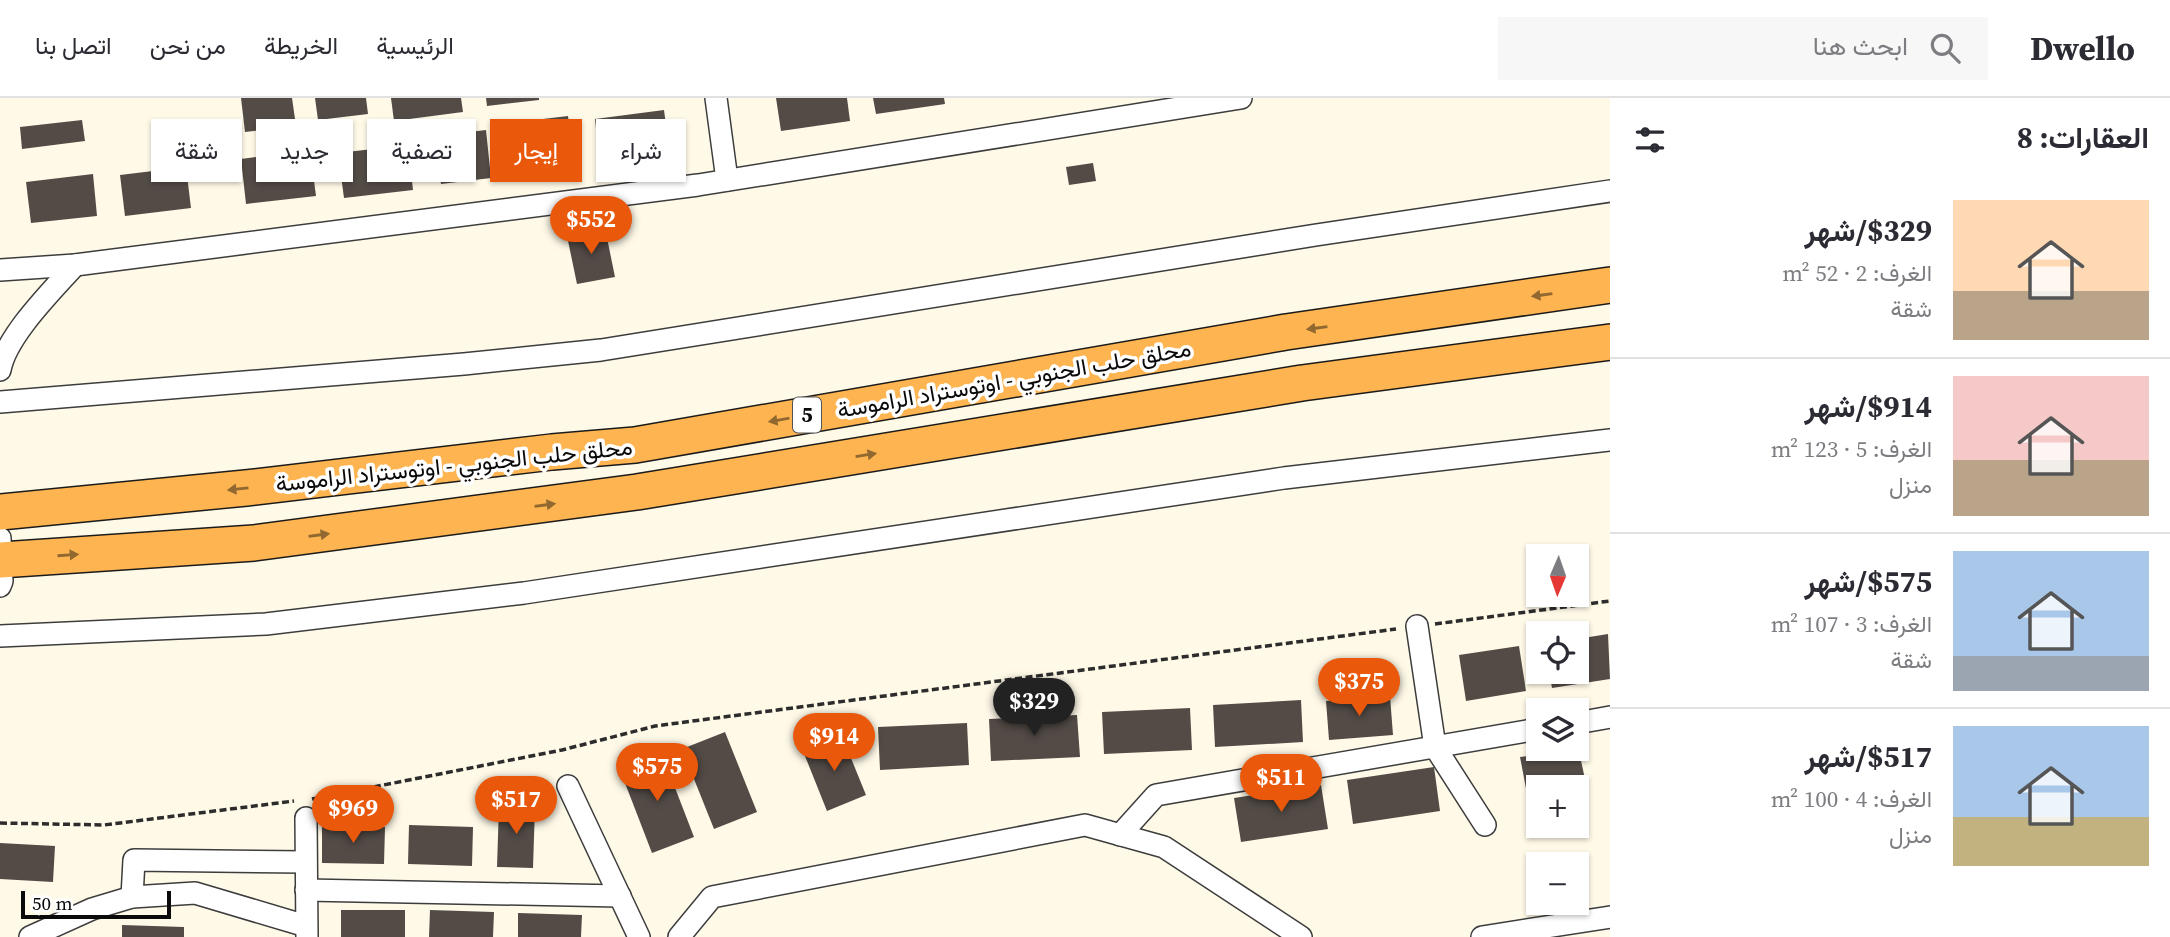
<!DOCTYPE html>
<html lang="ar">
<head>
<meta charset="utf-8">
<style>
  body { margin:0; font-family:"Source Serif 4",Vazirmatn,serif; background:#f7f7f7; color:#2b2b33; direction:rtl; height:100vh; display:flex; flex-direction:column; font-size:26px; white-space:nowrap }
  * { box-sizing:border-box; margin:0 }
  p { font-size:23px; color:#7c7c81 }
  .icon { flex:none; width:38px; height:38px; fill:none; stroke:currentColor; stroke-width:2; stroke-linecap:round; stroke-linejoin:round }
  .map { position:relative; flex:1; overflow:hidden; direction:ltr }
  .sheet { display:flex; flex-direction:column; background:#fff; width:560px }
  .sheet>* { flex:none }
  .top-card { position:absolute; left:21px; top:21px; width:665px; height:63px; direction:rtl; display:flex; gap:14px }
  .needle { width:46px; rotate:182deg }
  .controls { position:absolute; left:1526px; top:446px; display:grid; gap:14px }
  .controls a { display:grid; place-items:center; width:63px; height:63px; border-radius:0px; background:#fff; box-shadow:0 2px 5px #0004; font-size:35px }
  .scale { position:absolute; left:21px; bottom:18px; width:150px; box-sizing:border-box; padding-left:7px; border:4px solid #0a0a0a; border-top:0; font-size:19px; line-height:24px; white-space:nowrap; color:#0a0a0a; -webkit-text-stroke:5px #fff; paint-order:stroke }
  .price { position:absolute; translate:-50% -60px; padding:0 16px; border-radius:24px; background:#ea580c; color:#fff; font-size:23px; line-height:46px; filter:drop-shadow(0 2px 4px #0008) }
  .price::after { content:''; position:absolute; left:50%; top:42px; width:21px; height:16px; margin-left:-10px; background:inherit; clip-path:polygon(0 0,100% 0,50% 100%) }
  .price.current { background:#222; color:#fff }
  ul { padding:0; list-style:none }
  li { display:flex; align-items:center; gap:21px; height:175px; padding:0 21px }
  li+li { border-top:2px solid #e1e1e2 }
  li span { display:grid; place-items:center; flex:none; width:196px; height:140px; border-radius:0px; color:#555 }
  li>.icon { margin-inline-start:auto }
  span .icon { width:84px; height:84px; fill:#fffc; stroke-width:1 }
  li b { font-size:30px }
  h2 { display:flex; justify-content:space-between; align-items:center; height:84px; padding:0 21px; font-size:30px }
  .tag { padding:0 24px; border-radius:0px; background:#fff; box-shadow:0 2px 5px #0004; font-size:24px; line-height:63px }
  .tag.current { background:#ea580c; color:#fff }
  header { display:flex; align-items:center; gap:42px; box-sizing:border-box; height:98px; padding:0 35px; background:#fff; border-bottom:2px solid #e1e1e2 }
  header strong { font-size:33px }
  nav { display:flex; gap:38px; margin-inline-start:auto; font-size:24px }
  .search { width:490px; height:63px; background:#f7f7f7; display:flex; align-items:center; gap:18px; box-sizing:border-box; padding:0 24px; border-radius:0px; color:#7c7c81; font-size:26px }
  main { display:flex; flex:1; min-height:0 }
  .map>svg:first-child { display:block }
</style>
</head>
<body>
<header>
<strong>Dwello</strong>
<div class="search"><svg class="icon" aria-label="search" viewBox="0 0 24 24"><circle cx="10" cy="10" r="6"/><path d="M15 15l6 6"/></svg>ابحث هنا</div>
<nav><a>الرئيسية</a><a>الخريطة</a><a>من نحن</a><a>اتصل بنا</a></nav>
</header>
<main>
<section class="sheet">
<h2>العقارات: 8<svg class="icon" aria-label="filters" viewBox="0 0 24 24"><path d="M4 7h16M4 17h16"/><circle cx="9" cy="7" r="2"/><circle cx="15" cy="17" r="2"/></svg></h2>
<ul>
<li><span style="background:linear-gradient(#ffd9b3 65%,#b9a48a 0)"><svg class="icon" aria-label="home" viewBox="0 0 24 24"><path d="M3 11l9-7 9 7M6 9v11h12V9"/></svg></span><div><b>$329/شهر</b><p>الغرف: 2 · 52 m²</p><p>شقة</p></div></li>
<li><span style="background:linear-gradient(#f6c9c9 60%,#b9a48a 0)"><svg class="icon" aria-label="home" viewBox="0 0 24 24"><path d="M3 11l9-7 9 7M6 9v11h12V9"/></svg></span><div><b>$914/شهر</b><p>الغرف: 5 · 123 m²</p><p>منزل</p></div></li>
<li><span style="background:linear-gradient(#a9c7e8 75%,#9aa5b1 0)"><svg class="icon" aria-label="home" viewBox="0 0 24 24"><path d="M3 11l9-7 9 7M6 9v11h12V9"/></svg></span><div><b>$575/شهر</b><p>الغرف: 3 · 107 m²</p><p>شقة</p></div></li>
<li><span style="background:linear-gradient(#a9c7e8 65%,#c2b280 0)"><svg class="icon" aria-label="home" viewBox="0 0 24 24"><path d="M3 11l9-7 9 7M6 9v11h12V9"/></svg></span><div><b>$517/شهر</b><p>الغرف: 4 · 100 m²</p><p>منزل</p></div></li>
</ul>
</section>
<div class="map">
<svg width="1610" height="839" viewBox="0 0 1610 839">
  <rect width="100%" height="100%" fill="#fffae8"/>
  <g fill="#534b46">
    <polygon points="241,0 292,0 296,28 245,34"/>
    <polygon points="315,0 366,0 368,16 318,22"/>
    <polygon points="391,0 461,0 463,14 394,23"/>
    <polygon points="486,0 539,0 539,2 487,8"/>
    <polygon points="776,0 847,0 850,23 781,33"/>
    <polygon points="873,0 944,0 945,6 876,16"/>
    <polygon points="664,12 670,58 600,66 595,21"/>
    <polygon points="568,18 574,66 524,72 518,24"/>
    <polygon points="82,22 85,43 22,51 20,29"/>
    <polygon points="486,32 491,80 441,86 435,38"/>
    <polygon points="408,47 413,92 344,100 338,55"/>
    <polygon points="310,52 316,98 246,106 241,61"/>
    <polygon points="1093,65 1096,83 1069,87 1066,69"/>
    <polygon points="186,69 191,110 125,118 120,77"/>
    <polygon points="93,76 97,118 31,125 26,84"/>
    <polygon points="605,130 615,179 577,186 567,138"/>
    <polygon points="1608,536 1610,581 1552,590 1549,574 1577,574 1577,541"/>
    <polygon points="1519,548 1526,593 1466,603 1459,557"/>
    <polygon points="1390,598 1393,637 1329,642 1326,603"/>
    <polygon points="1301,602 1303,644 1215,649 1213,607"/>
    <polygon points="1190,610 1192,652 1104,656 1102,614"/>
    <polygon points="1077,617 1080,659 991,663 989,621"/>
    <polygon points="967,625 969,667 880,672 878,629"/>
    <polygon points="725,634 757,714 714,731 682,651"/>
    <polygon points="842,638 866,697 827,713 803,653"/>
    <polygon points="1577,644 1588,695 1577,697 1577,690 1538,690 1538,704 1529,706 1520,659 1577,651"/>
    <polygon points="662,656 694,739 652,755 620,672"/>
    <polygon points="1434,669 1440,713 1353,726 1347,682"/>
    <polygon points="1321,687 1328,731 1241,744 1234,700"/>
    <polygon points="499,707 535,708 533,770 497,769"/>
    <polygon points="409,727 473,729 472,768 408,766"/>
    <polygon points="322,728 385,729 384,766 322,765"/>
    <polygon points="0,745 55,748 53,784 0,781"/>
    <rect x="341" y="812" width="64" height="27"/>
    <polygon points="430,812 494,814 493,839 429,839"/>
    <polygon points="518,815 582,817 581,839 518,839"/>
    <polygon points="122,827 184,829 184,839 122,839"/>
  </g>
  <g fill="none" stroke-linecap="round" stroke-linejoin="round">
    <defs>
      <g id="minor">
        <polyline points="716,0 727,82"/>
        <polyline points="0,172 75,167 698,87 1241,0"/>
        <path d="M0 272C6 238 52 193 75 167"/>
        <polyline points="0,304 464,266 601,252 1316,137 1610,93"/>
        <polyline points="0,440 2,483 0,488"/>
        <polyline points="1417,528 1435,649 1485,727"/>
        <polyline points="0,538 266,526 524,495 1284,380 1610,342"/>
        <polyline points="1577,625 1610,619"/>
        <polyline points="568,688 639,839"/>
        <polyline points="306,720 307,839"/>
        <polyline points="1120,737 1156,697 1538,631"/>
        <polyline points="306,792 620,798"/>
        <polyline points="132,799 134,762 306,764"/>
        <polyline points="30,839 92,811 132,799 195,795 306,828"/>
        <polyline points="679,839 712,799 1085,727 1164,749 1301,839"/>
        <polyline points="1482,839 1610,819"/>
      </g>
      <g id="trunk">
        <polyline points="0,414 246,390 552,354 635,347 1286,234 1610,187"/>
        <polyline points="0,462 254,445 637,394 1302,285 1610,244"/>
      </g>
    </defs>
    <use href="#minor" stroke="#3d3d3d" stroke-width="24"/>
    <use href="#trunk" stroke="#1b1b1b" stroke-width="38"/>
    <g stroke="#2c2c2c" stroke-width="3.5" stroke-dasharray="7 3.5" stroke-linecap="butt">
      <polyline points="1435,526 1610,503"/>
      <polyline points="312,701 562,652 655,628 1396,531"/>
      <polyline points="0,725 104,727 294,703"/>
    </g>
    <use href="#minor" stroke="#fff" stroke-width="21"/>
    <use href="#trunk" stroke="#feb450" stroke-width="35"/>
  </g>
  <defs><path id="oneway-solid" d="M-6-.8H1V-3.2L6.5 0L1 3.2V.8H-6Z" transform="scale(1.75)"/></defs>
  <g fill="#906830">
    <use href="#oneway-solid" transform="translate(1542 197) rotate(172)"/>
    <use href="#oneway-solid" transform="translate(1317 230) rotate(172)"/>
    <use href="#oneway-solid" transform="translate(779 322) rotate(170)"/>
    <use href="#oneway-solid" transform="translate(866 357) rotate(-9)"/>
    <use href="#oneway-solid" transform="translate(238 391) rotate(174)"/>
    <use href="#oneway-solid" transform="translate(545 407) rotate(-8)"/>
    <use href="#oneway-solid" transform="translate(319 437) rotate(-8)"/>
    <use href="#oneway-solid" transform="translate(68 457) rotate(-4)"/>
  </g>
  <g text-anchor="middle" stroke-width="7" stroke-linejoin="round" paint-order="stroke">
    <rect fill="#fff" stroke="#545454" stroke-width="2" x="793" y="299.5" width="28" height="35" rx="5"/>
    <g font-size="21" font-weight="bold" fill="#0a0a0a">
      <text x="807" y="324">5</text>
    </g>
    <g font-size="23" fill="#0a0a0a" stroke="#fff">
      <text transform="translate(1014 281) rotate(-10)" y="8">محلق حلب الجنوبي - اوتوستراد الراموسة</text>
      <text transform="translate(454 367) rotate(-6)" y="8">محلق حلب الجنوبي - اوتوستراد الراموسة</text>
    </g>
  </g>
</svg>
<div class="controls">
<a><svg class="needle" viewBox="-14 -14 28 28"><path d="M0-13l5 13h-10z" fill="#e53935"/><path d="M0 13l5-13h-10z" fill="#7c7c81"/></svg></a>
<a><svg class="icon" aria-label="locate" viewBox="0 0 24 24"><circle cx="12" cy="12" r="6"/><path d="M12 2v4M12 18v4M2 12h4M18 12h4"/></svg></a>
<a><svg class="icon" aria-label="layers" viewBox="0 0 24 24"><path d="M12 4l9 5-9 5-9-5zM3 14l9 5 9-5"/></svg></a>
<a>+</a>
<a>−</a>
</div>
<div class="scale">50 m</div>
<b class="price" style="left:591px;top:158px">$552</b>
<b class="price" style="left:1359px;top:620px">$375</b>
<b class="price current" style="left:1034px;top:640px">$329</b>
<b class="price" style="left:834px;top:675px">$914</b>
<b class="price" style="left:657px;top:705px">$575</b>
<b class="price" style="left:1281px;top:716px">$511</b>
<b class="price" style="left:516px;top:738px">$517</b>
<b class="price" style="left:353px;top:747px">$969</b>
<div class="top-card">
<a class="tag">شراء</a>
<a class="tag current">إيجار</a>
<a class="tag">تصفية</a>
<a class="tag">جديد</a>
<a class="tag">شقة</a>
</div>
</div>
</main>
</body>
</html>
